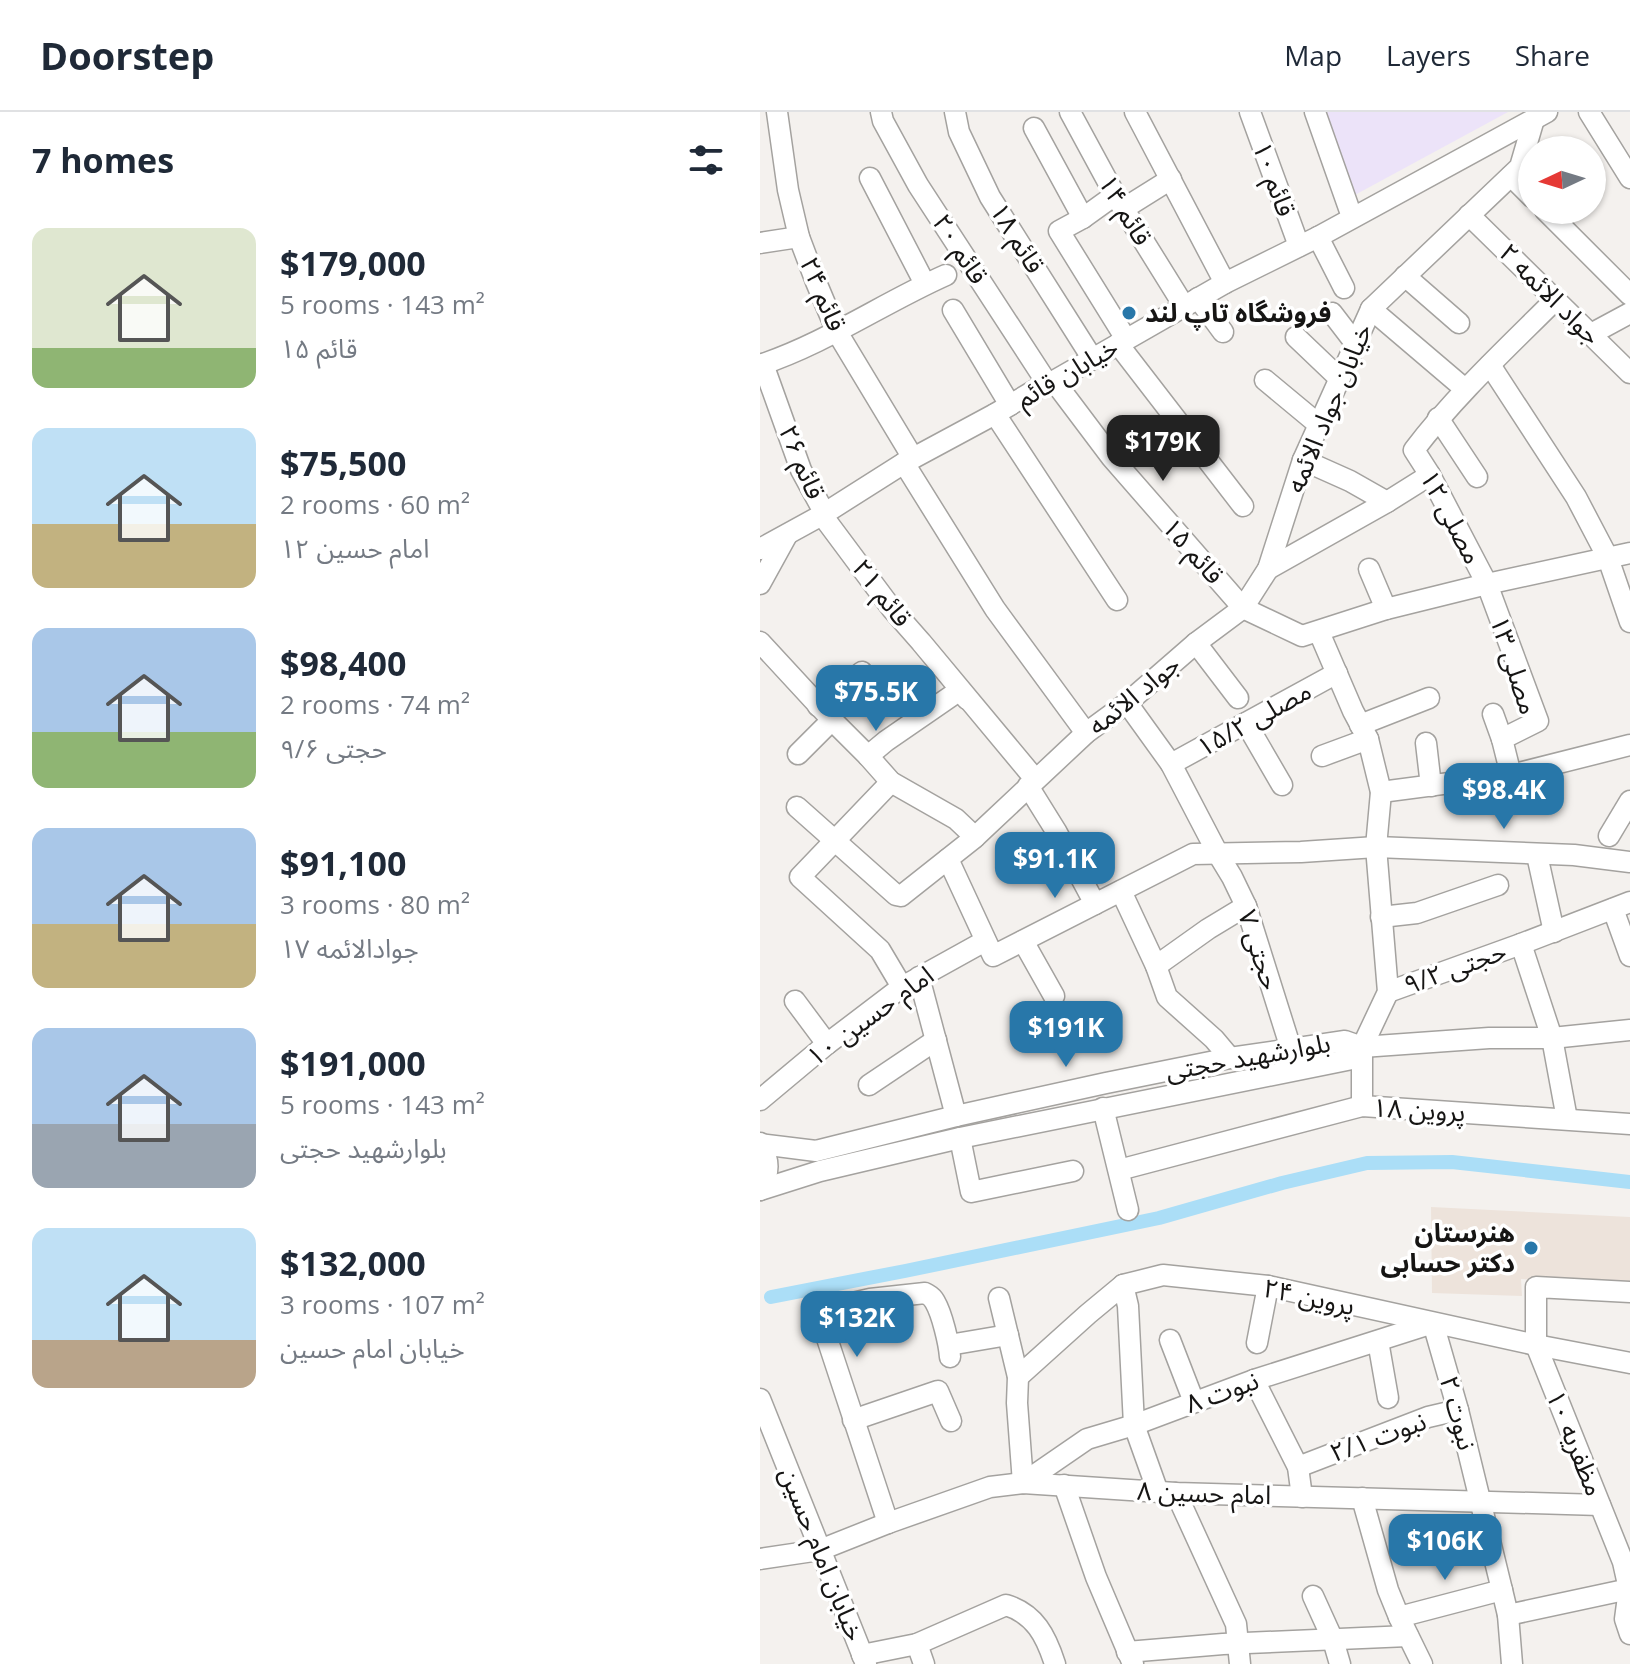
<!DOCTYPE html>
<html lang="en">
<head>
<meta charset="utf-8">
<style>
  body { margin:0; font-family:"Open Sans","Noto Sans Arabic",sans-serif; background:#f2f2f3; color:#1f2937; height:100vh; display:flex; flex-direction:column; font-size:30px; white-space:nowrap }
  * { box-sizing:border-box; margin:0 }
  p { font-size:26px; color:#747a83 }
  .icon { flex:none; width:44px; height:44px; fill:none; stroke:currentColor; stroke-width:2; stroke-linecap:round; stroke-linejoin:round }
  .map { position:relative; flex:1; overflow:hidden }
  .drawer { display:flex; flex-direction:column; background:#fff; width:760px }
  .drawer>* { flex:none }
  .needle { width:52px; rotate:266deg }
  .fabs { position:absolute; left:758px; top:24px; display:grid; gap:16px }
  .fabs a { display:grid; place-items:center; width:88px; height:88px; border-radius:50%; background:#fff; box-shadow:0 2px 6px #0004; font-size:40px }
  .price { position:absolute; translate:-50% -68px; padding:0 18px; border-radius:16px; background:#2877a9; color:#fff; font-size:26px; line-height:52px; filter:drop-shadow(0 2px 4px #0008) }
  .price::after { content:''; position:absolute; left:50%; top:48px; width:24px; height:18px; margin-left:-12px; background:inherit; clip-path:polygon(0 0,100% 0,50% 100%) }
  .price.selected { background:#222; color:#fff }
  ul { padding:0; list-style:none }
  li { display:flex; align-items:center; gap:24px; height:200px; padding:0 32px }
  li span { display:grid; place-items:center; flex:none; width:224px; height:160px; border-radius:16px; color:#555 }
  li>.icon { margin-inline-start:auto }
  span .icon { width:96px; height:96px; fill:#fffc; stroke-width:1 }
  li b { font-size:34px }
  h2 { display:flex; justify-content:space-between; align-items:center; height:96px; padding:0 32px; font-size:34px }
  header { display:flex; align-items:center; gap:48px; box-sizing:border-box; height:112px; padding:0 40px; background:#fff; border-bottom:2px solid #e0e1e3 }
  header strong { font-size:38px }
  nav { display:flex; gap:44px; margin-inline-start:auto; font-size:28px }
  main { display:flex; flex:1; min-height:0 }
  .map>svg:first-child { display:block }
</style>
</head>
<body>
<header>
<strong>Doorstep</strong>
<nav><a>Map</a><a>Layers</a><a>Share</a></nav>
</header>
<main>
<section class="drawer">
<h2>7 homes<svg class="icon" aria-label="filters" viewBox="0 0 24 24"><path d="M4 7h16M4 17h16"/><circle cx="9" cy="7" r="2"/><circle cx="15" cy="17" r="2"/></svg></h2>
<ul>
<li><span style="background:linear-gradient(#dfe7d0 75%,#8fb573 0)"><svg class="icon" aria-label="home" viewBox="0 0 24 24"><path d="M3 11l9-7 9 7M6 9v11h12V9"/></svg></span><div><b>$179,000</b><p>5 rooms · 143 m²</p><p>قائم ۱۵</p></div></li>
<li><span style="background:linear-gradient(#bfe0f5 60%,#c2b280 0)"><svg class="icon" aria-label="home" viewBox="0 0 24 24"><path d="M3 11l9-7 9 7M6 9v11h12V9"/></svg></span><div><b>$75,500</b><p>2 rooms · 60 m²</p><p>امام حسین ۱۲</p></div></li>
<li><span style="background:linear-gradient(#a9c7e8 65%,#8fb573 0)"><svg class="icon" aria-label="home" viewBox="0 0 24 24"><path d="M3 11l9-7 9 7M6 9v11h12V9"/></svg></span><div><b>$98,400</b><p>2 rooms · 74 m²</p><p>حجتی ۹/۶</p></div></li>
<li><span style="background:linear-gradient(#a9c7e8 60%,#c2b280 0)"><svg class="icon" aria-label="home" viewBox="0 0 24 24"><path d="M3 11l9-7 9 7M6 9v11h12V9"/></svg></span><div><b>$91,100</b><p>3 rooms · 80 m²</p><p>جوادالائمه ۱۷</p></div></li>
<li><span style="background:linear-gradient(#a9c7e8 60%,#9aa5b1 0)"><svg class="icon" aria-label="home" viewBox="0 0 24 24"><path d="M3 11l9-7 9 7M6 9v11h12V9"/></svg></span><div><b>$191,000</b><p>5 rooms · 143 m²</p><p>بلوارشهید حجتی</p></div></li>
<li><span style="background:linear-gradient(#bfe0f5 70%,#b9a48a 0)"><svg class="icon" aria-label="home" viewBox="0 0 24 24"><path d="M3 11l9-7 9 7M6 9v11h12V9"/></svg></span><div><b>$132,000</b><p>3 rooms · 107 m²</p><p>خیابان امام حسین</p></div></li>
</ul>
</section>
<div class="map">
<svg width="870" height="1552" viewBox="0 0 870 1552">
  <rect width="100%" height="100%" fill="#f4f1ee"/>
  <polygon fill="#ece3f9" points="567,0 748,0 593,84"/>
  <polygon fill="#ede3db" points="671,1095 870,1105 870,1172 761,1167 762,1184 672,1181"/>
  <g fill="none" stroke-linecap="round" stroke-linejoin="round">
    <polyline stroke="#abdef7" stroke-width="14" points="11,1185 145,1159 399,1106 522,1071 607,1051 692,1050 870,1070"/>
    <defs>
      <g id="minor">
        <polyline points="17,0 28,78 39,125 56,170 77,220 153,346"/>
        <polyline points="121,0 123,9 158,73 287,271"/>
        <polyline points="195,0 199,20 230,85 332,246"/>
        <polyline points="310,0 355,83 424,194"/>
        <polyline points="375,0 465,171"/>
        <polyline points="490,0 539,134"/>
        <polyline points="555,0 592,105"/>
        <polyline points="829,0 870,66"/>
        <polyline points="274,16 323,106"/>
        <polyline points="751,64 772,85"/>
        <polyline points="110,66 165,172"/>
        <polyline points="355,83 323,106 299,119 366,227"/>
        <polyline points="363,97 411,67"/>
        <polyline points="785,98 870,183"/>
        <polyline points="709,103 870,261"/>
        <polyline points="558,125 584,176"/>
        <polyline points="0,131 39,125"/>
        <polyline points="645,164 699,211"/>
        <polyline points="438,186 463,220"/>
        <polyline points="611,197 705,277"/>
        <polyline points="193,198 250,293"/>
        <polyline points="572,201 595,231"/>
        <polyline points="831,222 870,201"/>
        <polyline points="536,225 579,266"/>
        <polyline points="358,232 483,394"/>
        <polyline points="3,252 41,358 65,402"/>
        <path d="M0 253C66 231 123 191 186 163"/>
        <polyline points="730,253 816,385 848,446 870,510"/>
        <polyline points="505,268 558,312"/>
        <polyline points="294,269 352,346 483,496 542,524 626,497 727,472 870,441"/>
        <polyline points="235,302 357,488"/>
        <polyline points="678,306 717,365"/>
        <polyline points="543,348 590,369 627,390"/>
        <polyline points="144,351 235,497 326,621"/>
        <polyline points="62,403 132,497 161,530 275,667"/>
        <polyline points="0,437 62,403 144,351 235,302 287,271 294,269 465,171 558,125 787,0"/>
        <polyline points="508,457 627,390 670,363"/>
        <polyline points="609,457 626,497"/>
        <polyline points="0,472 27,423"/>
        <polyline points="559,520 593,599 608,627 621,680 616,735 628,880 602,935 602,994"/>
        <polyline points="0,530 72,608 108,644 131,670 196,707 215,725"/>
        <polyline points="436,531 478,586"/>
        <polyline points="367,591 411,652 458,742 472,765 486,794 531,937"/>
        <polyline points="58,594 102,560"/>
        <polyline points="733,602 742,627"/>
        <polyline points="486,611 522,673"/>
        <polyline points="600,613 669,586"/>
        <polyline points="666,631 671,674"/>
        <polyline points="38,642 72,608"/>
        <polyline points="108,644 126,629 200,578 207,587"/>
        <polyline points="562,644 608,627"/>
        <polyline points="411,652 577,561"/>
        <path d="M751 663 742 627 778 609 727 472 670 363 654 338C696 283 747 236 796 187"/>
        <polyline points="131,670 40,765 120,838 142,875"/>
        <polyline points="268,674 296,719 335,792"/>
        <polyline points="621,680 751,663 870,633"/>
        <polyline points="37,695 136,783 141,784 213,727 326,621 367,591 436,531 483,496 508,457 543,348 611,197 760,55 774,7"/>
        <polyline points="849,724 870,689"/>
        <polyline points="777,743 794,820"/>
        <polyline points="188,747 233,844 433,742 541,740 616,735 814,743 870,750"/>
        <polyline points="361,779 396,854 407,885 454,927 470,946"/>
        <polyline points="853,797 870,844"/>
        <polyline points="621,805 657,801 738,773"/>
        <polyline points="263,829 294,884"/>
        <polyline points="761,832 792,926 807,1007"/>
        <polyline points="396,854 448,817 486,794"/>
        <polyline points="159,865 196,1004"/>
        <polyline points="628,880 761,832 870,790"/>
        <polyline points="35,889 67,932"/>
        <polyline points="109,973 176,928"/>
        <polyline points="0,988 67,932 142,875 225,829"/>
        <polyline points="343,996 368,1098"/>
        <polyline points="200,1026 211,1080 313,1059"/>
        <path d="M0 1031C10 1048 10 1061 0 1078"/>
        <polyline points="0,1032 56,1039 196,1004 346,971 470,946 585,929 602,935 729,926 792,926 870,918"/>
        <polyline points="359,1058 602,994 870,1012"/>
        <polyline points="0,1078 60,1059 200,1026 592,947 602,935"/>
        <polyline points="363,1173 368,1194 374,1313 398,1380"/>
        <polyline points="870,1180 776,1175 776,1233 863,1450 869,1477 865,1507 870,1522"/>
        <polyline points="239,1186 258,1265 257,1291 263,1371"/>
        <polyline points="410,1228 434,1290"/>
        <polyline points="618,1229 628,1286"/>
        <polyline points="497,1231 508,1174"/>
        <polyline points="189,1233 248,1223"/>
        <polyline points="258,1265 328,1202 363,1173 403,1163 508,1174 776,1233 870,1251"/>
        <polyline points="494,1268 538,1355 542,1385"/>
        <polyline points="0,1287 106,1552"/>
        <polyline points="93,1308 178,1279 191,1309"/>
        <polyline points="538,1355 668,1305 698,1298"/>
        <polyline points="263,1371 327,1327 374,1313 494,1268 673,1211 698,1298 742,1478 748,1503 752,1552"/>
        <polyline points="304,1373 336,1465 373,1552"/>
        <polyline points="416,1381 476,1512 480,1552"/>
        <polyline points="602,1386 628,1478 639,1505 662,1552"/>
        <path d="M128 1411 58 1199 110 1187 165 1181C170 1184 172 1184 175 1190 182 1202 189 1231 190 1245"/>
        <polyline points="0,1447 60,1438 128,1411 230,1375 263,1371 416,1381 840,1393"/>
        <polyline points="553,1484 573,1528 580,1552"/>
        <polyline points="748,1503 869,1477"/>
        <polyline points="639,1505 742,1478"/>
        <polyline points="157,1532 164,1552"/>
        <polyline points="367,1540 463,1532 648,1524"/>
        <path d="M102 1543 157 1532 246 1493C275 1502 286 1524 295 1552"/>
      </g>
    </defs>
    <use href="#minor" stroke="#a4a29f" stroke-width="23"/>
    <use href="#minor" stroke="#fff" stroke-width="20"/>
  </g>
  <g fill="#2877a9" stroke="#fff" stroke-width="3">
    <circle cx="369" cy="201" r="8"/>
    <circle cx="771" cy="1136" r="8"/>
  </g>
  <g text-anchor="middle" stroke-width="7" stroke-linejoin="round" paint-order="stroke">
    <g font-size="26" fill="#161514" stroke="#fff">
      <text transform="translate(514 67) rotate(70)" y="9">قائم ۱۰</text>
      <text transform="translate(365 98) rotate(59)" y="9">قائم ۱۴</text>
      <text transform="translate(257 126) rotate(58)" y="9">قائم ۱۸</text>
      <text transform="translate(200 137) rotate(57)" y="9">قائم ۲۰</text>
      <text transform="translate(63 182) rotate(67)" y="9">قائم ۲۴</text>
      <text transform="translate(790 182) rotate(45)" y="9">جواد الائمه ۲</text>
      <text transform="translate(307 261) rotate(-30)" y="9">خیابان قائم</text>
      <text transform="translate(569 296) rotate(-67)" y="9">خیابان جواد الائمه</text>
      <text transform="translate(42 350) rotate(67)" y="9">قائم ۲۶</text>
      <text transform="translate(691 405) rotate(62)" y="9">مصلی ۱۲</text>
      <text transform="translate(433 439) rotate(49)" y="9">قائم ۱۵</text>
      <text transform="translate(122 481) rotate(52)" y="9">قائم ۲۱</text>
      <text transform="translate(754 553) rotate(72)" y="9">مصلی ۱۳</text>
      <text transform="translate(374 583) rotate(-39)" y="9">جواد الائمه</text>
      <text transform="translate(494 607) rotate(-29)" y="9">مصلی ۱۵/۲</text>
      <text transform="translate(499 838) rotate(72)" y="9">حجتی ۷</text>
      <text transform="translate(695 856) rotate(-20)" y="9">حجتی ۹/۲</text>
      <text transform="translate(110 904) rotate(-36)" y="9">۱۰ امام حسین</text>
      <text transform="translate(488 945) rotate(-10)" y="9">بلوارشهید حجتی</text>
      <text transform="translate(659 998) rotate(3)" y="9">پروین ۱۸</text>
      <text transform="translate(549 1185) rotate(12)" y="9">پروین ۲۴</text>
      <text transform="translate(462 1280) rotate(-20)" y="9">نبوت ۸</text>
      <text transform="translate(698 1301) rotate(75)" y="9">نبوت ۲</text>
      <text transform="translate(618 1325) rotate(-20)" y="9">نبوت ۲/۱</text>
      <text transform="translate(815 1331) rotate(68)" y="9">مظفریه ۱۰</text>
      <text transform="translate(444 1381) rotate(2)" y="9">امام حسین ۸</text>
      <text transform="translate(62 1442) rotate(68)" y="9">خیابان امام حسین</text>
    </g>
    <g font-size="26" font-weight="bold" fill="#161514" stroke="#fff" text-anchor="start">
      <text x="385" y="210">فروشگاه تاپ لند</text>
      <text x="755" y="1130" text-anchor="end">هنرستان<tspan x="755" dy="30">دکتر حسابی</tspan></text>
    </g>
  </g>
</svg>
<div class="fabs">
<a><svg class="needle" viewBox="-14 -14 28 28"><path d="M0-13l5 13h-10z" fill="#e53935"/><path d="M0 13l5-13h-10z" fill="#747a83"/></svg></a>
</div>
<b class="price selected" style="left:403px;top:371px">$179K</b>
<b class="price" style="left:116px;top:621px">$75.5K</b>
<b class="price" style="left:744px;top:719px">$98.4K</b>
<b class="price" style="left:295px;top:788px">$91.1K</b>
<b class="price" style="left:306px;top:957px">$191K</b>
<b class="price" style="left:97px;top:1247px">$132K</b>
<b class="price" style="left:685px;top:1470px">$106K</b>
</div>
</main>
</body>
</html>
